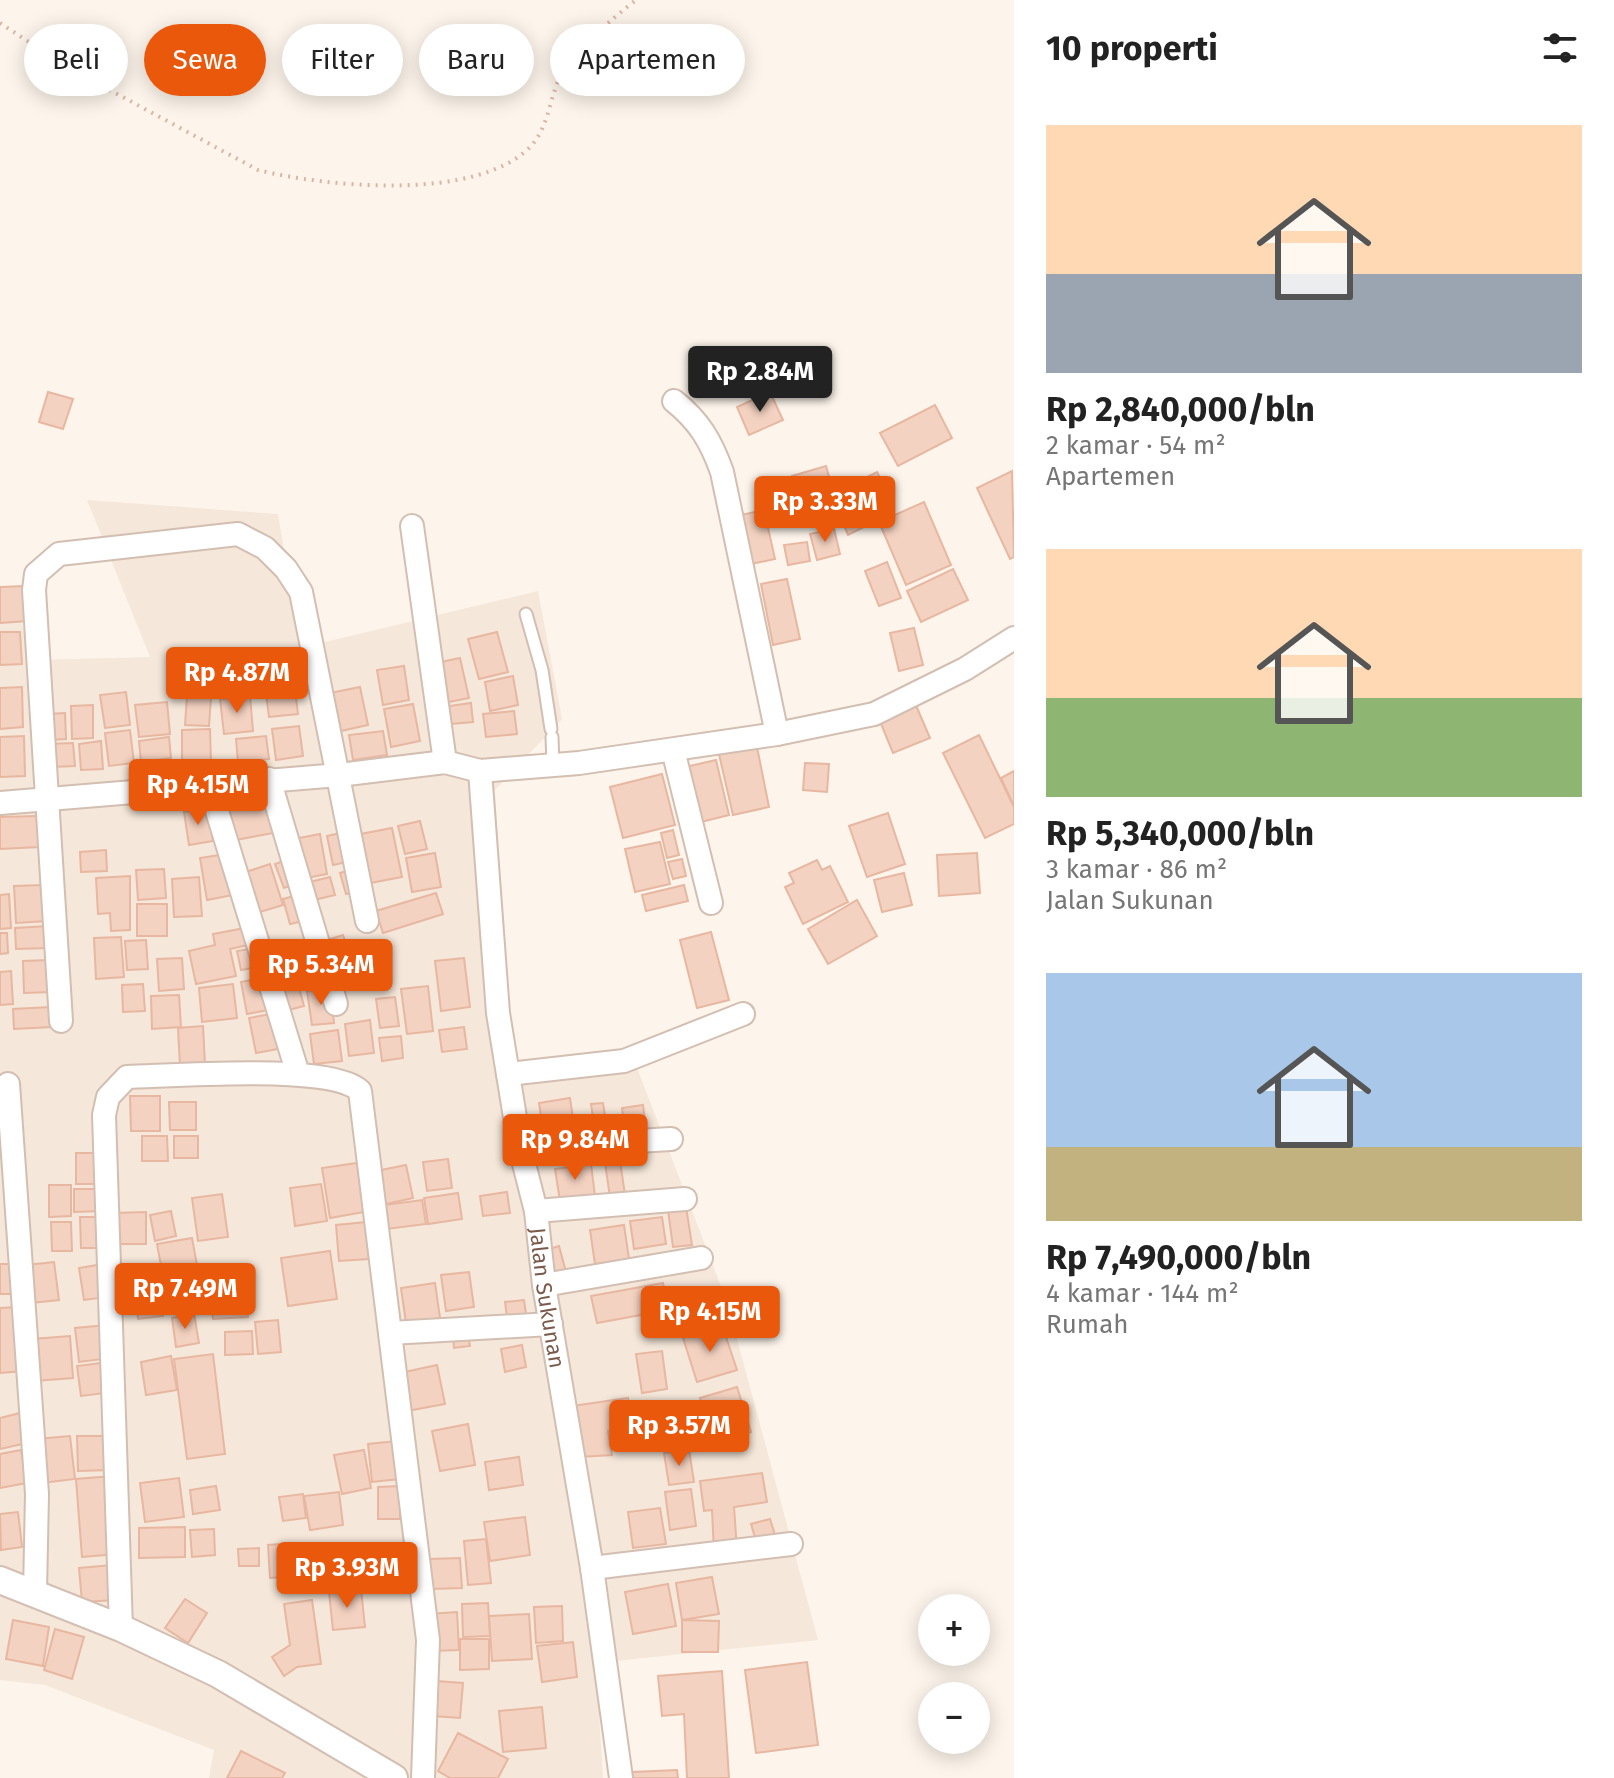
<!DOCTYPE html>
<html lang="id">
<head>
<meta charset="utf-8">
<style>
  body { margin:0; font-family:"Fira Sans",sans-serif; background:#f2f2f2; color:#222; height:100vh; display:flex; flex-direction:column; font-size:30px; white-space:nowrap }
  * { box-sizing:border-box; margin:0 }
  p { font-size:26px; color:#767676 }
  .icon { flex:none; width:44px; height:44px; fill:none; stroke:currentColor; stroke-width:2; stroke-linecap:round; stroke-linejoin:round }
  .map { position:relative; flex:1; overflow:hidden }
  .side { display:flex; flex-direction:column; background:#fff; width:600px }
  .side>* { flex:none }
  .guide { position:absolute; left:24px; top:24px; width:760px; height:72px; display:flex; gap:16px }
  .controls { position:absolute; left:918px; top:1594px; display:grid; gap:16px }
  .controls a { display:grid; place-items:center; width:72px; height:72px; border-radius:50%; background:#fff; box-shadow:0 4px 20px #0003; font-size:40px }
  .price { position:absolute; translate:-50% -68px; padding:0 18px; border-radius:8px; background:#ea580c; color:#fff; font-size:26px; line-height:52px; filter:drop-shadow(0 2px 4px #0008) }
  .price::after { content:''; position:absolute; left:50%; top:48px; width:24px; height:18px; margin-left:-12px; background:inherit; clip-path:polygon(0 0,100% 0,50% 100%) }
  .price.selected { background:#222; color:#fff }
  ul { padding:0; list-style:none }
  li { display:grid; align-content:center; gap:16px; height:424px; padding:0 32px }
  li span { display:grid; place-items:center; height:248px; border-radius:0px; color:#555 }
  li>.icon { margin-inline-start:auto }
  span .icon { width:144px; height:144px; fill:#fffc; stroke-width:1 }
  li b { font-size:34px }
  h2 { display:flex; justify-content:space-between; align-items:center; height:96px; padding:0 32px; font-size:34px }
  .pill { padding:0 28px; border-radius:36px; background:#fff; box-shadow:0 4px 20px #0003; font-size:28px; line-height:72px }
  .pill.selected { background:#ea580c; color:#fff }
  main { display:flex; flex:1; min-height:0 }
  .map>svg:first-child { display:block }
</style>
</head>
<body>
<main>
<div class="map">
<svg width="1014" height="1778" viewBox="0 0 1014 1778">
  <rect width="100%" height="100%" fill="#fdf5eb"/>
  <polygon fill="#f5e7d9" points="87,500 278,514 300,648 538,591 562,719 495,790 512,1075 636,1065 727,1302 818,1640 596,1663 603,1778 209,1778 214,1750 45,1685 0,1680 0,593 13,595 33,660 150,657"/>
  <g fill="#f4d2c1" stroke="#e7b7a1" stroke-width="2">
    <polygon points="48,392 73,399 63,429 39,422"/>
    <polygon points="770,392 783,420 749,435 737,407"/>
    <polygon points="935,405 952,438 898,466 880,433"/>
    <polygon points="826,466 834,494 800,504 792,476"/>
    <polygon points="1012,471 1014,557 1010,559 977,488"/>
    <polygon points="877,472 894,505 874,515 857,482"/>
    <polygon points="787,488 793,513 773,518 767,493"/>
    <polygon points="855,498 868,525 848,535 836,507"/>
    <polygon points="924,502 951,565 906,585 879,522"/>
    <polygon points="764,510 775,559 751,564 741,515"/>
    <polygon points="834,529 840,554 817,560 810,534"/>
    <polygon points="807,542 810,561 788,565 784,545"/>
    <polygon points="887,562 901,598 879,606 865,571"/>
    <polygon points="953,569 968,600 921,622 907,591"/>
    <polygon points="787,579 800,639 773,645 761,584"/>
    <polygon points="25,586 27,621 0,623 0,587"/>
    <polygon points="914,628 923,665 899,671 890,633"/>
    <polygon points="0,632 20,632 22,664 0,665"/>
    <polygon points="497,632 508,672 479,679 468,639"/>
    <polygon points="460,658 469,698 444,703 436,663"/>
    <polygon points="404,666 409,700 383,705 377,670"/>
    <polygon points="513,676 518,705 490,711 485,682"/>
    <polygon points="294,682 298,714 269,717 265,686"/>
    <polygon points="22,687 23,727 0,729 0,688"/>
    <polygon points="360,687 368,725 332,733 325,694"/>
    <polygon points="126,692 130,725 105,728 100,695"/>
    <polygon points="187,696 211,697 209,726 185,725"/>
    <polygon points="250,696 253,731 224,734 220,699"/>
    <polygon points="167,702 170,734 139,737 135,705"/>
    <polygon points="471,703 473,722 451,724 449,706"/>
    <polygon points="915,703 930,738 893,753 879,719"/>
    <polygon points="413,704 420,741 391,747 384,709"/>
    <polygon points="93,705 93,738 72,739 71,706"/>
    <polygon points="514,711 517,734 486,737 483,714"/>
    <polygon points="65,713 66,739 49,740 47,714"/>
    <polygon points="299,726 303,756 276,760 272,729"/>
    <polygon points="210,729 211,763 182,764 182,730"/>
    <polygon points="130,730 134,763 109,766 105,733"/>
    <polygon points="383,731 387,755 353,760 349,735"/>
    <polygon points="979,735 1014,807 1014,824 985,838 943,753"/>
    <polygon points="24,736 25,776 0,777 0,737"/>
    <polygon points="266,736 269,759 238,762 236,739"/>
    <polygon points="169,737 171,758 141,762 139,741"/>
    <polygon points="101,741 103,769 81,770 79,744"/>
    <polygon points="756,742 769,807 733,815 718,750"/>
    <polygon points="73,743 75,766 51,767 49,744"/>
    <polygon points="716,760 729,815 693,824 681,768"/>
    <polygon points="805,763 829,764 827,792 803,790"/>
    <polygon points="1014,771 1014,806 1001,778"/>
    <polygon points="662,774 675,825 623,838 610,787"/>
    <polygon points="273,799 279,832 230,841 223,808"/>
    <polygon points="208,809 213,841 189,845 184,812"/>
    <polygon points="888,813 905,864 867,877 849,826"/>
    <polygon points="37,816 39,847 0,849 0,817"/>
    <polygon points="420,821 427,849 405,854 398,826"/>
    <polygon points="392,828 402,877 365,884 355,835"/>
    <polygon points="673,830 679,855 667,858 661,833"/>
    <polygon points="345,832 351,861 333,865 327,836"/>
    <polygon points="320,834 327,874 301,879 294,839"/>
    <polygon points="660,842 670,884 635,892 625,849"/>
    <polygon points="106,850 107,871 81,872 80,852"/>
    <polygon points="435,853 441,887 412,892 406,858"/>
    <polygon points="977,853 980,893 939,896 937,855"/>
    <polygon points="226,854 233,895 207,900 200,858"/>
    <polygon points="289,859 298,883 284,888 275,864"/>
    <polygon points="682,859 686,876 673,879 668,862"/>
    <polygon points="817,860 822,870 830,866 848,902 803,924 785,887 794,883 789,873"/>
    <polygon points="270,864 283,905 253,914 240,874"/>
    <polygon points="164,869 166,898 138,900 136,870"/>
    <polygon points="354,869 360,891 346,894 340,873"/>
    <polygon points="904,873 912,905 882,912 874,880"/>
    <polygon points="130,876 130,930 111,931 110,913 98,914 96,878"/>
    <polygon points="199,877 202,916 174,917 172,879"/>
    <polygon points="330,877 335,895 310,901 306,883"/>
    <polygon points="44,885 46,921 16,923 14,886"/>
    <polygon points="684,885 688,901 646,911 642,895"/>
    <polygon points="436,893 443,914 383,933 376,911"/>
    <polygon points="9,894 11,928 0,929 0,895"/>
    <polygon points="301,894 308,920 290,924 283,899"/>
    <polygon points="857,900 877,936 828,964 808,929"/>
    <rect x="137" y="904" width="30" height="32"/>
    <polygon points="48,926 49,948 16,949 15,928"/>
    <polygon points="245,928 248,945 230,949 236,976 196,984 189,951 215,945 213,934"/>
    <polygon points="711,932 729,1000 697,1008 680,940"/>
    <polygon points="0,933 7,933 8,953 0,954"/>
    <polygon points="343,935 354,968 331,974 321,942"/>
    <polygon points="121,937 124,977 96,979 94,938"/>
    <polygon points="146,940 148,969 127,970 125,941"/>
    <polygon points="313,943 321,969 304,974 296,948"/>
    <polygon points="255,948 259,967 241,970 237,951"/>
    <polygon points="290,949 297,981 274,986 267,955"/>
    <polygon points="182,958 184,989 159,991 157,959"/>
    <polygon points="464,958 470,1007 441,1011 435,961"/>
    <polygon points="49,960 51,992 24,993 23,961"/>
    <polygon points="11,971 13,1004 0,1005 0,972"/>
    <polygon points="262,978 268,1010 247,1014 241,982"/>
    <polygon points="143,984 145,1011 123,1012 122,985"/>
    <polygon points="233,984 237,1018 202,1022 199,988"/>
    <polygon points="298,984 304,1006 281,1012 276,989"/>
    <polygon points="428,986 433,1031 407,1034 401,989"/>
    <polygon points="330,989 334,1023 312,1025 307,991"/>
    <polygon points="179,995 181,1027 152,1029 151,996"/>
    <polygon points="395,997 399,1026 380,1028 376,999"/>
    <polygon points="51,1007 52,1027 14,1029 13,1009"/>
    <polygon points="271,1014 278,1049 256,1053 249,1018"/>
    <polygon points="370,1020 374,1053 349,1056 345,1024"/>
    <polygon points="203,1026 205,1065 180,1066 178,1028"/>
    <polygon points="464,1027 467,1049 442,1052 439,1030"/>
    <polygon points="338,1030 342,1061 314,1064 310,1034"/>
    <polygon points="401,1036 403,1058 382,1061 379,1038"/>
    <polygon points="130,1096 160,1096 160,1131 131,1131"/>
    <polygon points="570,1098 574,1126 543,1130 539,1103"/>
    <polygon points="169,1102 196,1102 196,1130 170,1130"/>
    <polygon points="603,1103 606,1122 594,1124 591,1104"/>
    <polygon points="643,1105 647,1136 626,1139 622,1108"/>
    <polygon points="606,1122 608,1139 596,1140 594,1124"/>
    <polygon points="142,1136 167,1136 168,1161 142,1161"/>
    <rect x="174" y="1136" width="24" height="22"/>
    <polygon points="569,1147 571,1162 551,1165 549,1149"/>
    <polygon points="76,1153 100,1153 101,1184 76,1184"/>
    <polygon points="448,1159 452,1188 427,1191 423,1162"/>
    <polygon points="620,1161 625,1195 610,1197 605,1163"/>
    <polygon points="357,1163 364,1212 330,1218 322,1168"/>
    <polygon points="591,1164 595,1196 560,1201 555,1169"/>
    <polygon points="406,1165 413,1198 378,1206 371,1172"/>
    <polygon points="321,1184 327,1221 295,1226 290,1188"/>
    <polygon points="49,1185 71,1185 71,1216 49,1217"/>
    <polygon points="74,1189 102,1189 102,1211 74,1212"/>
    <polygon points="507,1192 510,1213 483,1216 480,1196"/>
    <polygon points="458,1193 462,1219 428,1224 424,1198"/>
    <polygon points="222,1194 228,1237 198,1241 192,1198"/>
    <polygon points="422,1200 426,1224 387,1229 384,1205"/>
    <polygon points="686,1207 692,1245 673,1247 668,1210"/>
    <polygon points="171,1211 176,1236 155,1241 150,1215"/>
    <polygon points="146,1212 146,1244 115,1244 114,1213"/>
    <polygon points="80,1217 104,1217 104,1248 81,1248"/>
    <polygon points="662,1217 666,1244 634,1249 630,1221"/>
    <polygon points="51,1222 71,1222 72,1251 52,1251"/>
    <polygon points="366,1222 369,1259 339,1261 336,1225"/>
    <polygon points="624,1225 629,1259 595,1264 590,1230"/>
    <polygon points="192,1238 198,1271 163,1276 157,1244"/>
    <polygon points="559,1246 566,1272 553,1276 546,1250"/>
    <polygon points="330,1251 337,1299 288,1306 281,1258"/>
    <polygon points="54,1262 59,1300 31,1303 27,1265"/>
    <rect x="0" y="1264" width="15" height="30"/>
    <polygon points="103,1264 108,1297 84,1300 79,1268"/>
    <polygon points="469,1272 474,1307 446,1311 441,1275"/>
    <polygon points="194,1277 199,1310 166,1314 161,1281"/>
    <polygon points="245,1277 248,1317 213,1319 210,1280"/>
    <polygon points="158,1282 163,1316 138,1319 134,1285"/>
    <polygon points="435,1283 440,1318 406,1323 401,1288"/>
    <polygon points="663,1283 668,1310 597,1323 591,1296"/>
    <polygon points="524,1300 526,1314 507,1317 505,1302"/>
    <polygon points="17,1307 23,1371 0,1373 0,1308"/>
    <polygon points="194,1314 199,1343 176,1347 172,1318"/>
    <polygon points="278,1320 281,1352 258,1354 255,1322"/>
    <polygon points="107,1325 111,1358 79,1362 75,1328"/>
    <polygon points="722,1325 737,1370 697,1382 683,1338"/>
    <polygon points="252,1331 253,1354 225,1355 225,1332"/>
    <polygon points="468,1333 470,1346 454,1348 453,1335"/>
    <polygon points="70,1336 73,1378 35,1381 32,1339"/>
    <polygon points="522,1345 526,1367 505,1372 501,1349"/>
    <polygon points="662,1351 667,1389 642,1393 636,1354"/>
    <polygon points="213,1354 225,1454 187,1459 174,1359"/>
    <polygon points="171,1356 177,1390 146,1395 141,1362"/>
    <polygon points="108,1362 113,1392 81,1396 77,1366"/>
    <polygon points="437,1365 445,1404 407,1411 400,1373"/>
    <polygon points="737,1387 751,1432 713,1443 700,1398"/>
    <polygon points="628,1398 633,1428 608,1431 612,1455 579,1457 572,1406"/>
    <polygon points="664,1401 667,1424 646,1427 643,1403"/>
    <polygon points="20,1413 27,1443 0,1449 0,1418"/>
    <polygon points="468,1424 475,1465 440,1471 432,1431"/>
    <polygon points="70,1436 75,1479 42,1483 37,1439"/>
    <polygon points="77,1436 109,1436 110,1470 78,1471"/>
    <polygon points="396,1441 400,1479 372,1482 368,1444"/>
    <polygon points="21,1450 27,1483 0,1488 0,1454"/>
    <polygon points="364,1450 371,1488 342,1494 334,1455"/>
    <polygon points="689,1450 694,1482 669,1485 664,1453"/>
    <polygon points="519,1457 523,1485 489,1490 485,1462"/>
    <polygon points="762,1473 767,1502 734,1507 737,1550 714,1552 712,1510 704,1511 700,1481"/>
    <polygon points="112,1476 117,1554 82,1557 76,1479"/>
    <polygon points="179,1478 184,1517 145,1522 140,1483"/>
    <polygon points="216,1486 220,1510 193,1514 190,1490"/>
    <polygon points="400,1486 400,1519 378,1519 378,1487"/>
    <polygon points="691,1489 696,1526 670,1530 665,1492"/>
    <polygon points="339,1492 343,1525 310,1530 304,1496"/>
    <polygon points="303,1494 306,1518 283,1521 279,1497"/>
    <polygon points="660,1508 666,1544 633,1548 628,1512"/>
    <polygon points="18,1512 22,1547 1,1550 0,1514"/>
    <polygon points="525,1517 530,1555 490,1561 484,1522"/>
    <polygon points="770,1519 776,1538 757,1544 751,1524"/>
    <polygon points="185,1527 185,1557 139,1558 139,1528"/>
    <polygon points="214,1529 215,1555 192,1557 190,1530"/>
    <polygon points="486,1539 491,1583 468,1585 464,1541"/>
    <polygon points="293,1543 295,1576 270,1578 268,1545"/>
    <polygon points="259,1548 259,1566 239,1566 238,1549"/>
    <polygon points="460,1558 462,1588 431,1589 429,1559"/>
    <polygon points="113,1565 116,1600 82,1602 79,1568"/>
    <polygon points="712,1577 719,1614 682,1620 676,1583"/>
    <polygon points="668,1584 676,1626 633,1634 625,1592"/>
    <polygon points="361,1589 365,1627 333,1630 329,1592"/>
    <polygon points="185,1599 207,1613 188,1643 165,1628"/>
    <polygon points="312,1600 321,1664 297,1667 284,1676 272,1657 290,1645 284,1604"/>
    <polygon points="488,1603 490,1636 463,1637 462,1604"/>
    <polygon points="562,1606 563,1641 536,1643 534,1607"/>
    <polygon points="457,1612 459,1650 431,1651 429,1614"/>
    <polygon points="529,1614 532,1659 492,1661 489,1616"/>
    <polygon points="13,1620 49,1627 43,1666 6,1659"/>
    <polygon points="682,1620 719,1621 718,1652 682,1652"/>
    <polygon points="55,1629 84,1637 72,1679 44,1670"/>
    <polygon points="460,1639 489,1639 489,1669 460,1670"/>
    <polygon points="573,1642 577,1677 542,1682 537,1646"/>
    <polygon points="807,1662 818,1745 756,1753 745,1670"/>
    <polygon points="722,1671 729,1778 687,1778 684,1714 662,1716 658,1676"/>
    <polygon points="436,1681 463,1683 460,1718 433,1716"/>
    <polygon points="542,1707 546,1748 503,1752 499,1711"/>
    <polygon points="458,1733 508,1759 498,1778 450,1778 438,1771"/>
    <polygon points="241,1751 285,1773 282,1778 227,1778"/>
    <polygon points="677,1770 678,1778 632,1778 632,1772"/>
  </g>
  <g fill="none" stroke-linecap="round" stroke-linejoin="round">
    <defs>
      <g id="service">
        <polyline points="526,614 542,670 551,729"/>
        <polyline points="552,737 553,765"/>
      </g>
      <g id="minor">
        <path d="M674 401C699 421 711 441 722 472L777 734"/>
        <polyline points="412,526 445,762"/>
        <polyline points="673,750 711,903"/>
        <path id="s1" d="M480 771 498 1013 520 1148 536 1211 544 1285 592 1568 621 1778"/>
        <polyline points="269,779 336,1004"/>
        <polyline points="209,785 298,1074"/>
        <polyline points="0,803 339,775 445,762 480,771 579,763 777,734 874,714 965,669 1014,638"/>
        <polyline points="61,1021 34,590 36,574 59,554 238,534 265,548 286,569 301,592 367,921"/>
        <polyline points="508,1074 624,1061 743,1014"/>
        <polyline points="8,1084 37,1494 35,1593"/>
        <polyline points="520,1148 671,1139"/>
        <polyline points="536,1211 685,1199"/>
        <polyline points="544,1285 701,1258"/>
        <polyline points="390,1333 551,1324"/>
        <polyline points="592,1568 791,1544"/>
        <path d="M121 1628 104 1115 108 1097 127 1077C172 1076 332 1063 360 1091L428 1640 423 1778"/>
      </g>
      <polyline id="tertiary" points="0,1580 121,1628 218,1674 394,1778"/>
    </defs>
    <use href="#service" stroke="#d3beb2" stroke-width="15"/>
    <use href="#minor" stroke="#d3beb2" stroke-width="26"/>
    <use href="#tertiary" stroke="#d3beb2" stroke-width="30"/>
    <path stroke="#dab5a3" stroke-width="4" stroke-dasharray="2 6" stroke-linecap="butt" d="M0 23 67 67 258 170C326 187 478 202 531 146 548 127 549 102 559 79 572 52 612 19 636 0"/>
    <use href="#service" stroke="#fff" stroke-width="11"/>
    <use href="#minor" stroke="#fff" stroke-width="22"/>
    <use href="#tertiary" stroke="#fff" stroke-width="26"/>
  </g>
  <g text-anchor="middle" stroke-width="7" stroke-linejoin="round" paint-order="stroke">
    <g font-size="22" fill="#7b594c" stroke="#fff9f2">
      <text dy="8" stroke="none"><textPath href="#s1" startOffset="532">Jalan Sukunan</textPath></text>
    </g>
  </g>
</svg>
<div class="controls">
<a>+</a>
<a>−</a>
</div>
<b class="price selected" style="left:760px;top:414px">Rp 2.84M</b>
<b class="price" style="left:825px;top:544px">Rp 3.33M</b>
<b class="price" style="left:237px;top:715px">Rp 4.87M</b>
<b class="price" style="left:198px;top:827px">Rp 4.15M</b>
<b class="price" style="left:321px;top:1007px">Rp 5.34M</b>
<b class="price" style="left:575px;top:1182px">Rp 9.84M</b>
<b class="price" style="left:185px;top:1331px">Rp 7.49M</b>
<b class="price" style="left:710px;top:1354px">Rp 4.15M</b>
<b class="price" style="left:679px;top:1468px">Rp 3.57M</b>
<b class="price" style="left:347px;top:1610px">Rp 3.93M</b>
<div class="guide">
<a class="pill">Beli</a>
<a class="pill selected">Sewa</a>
<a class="pill">Filter</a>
<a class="pill">Baru</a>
<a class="pill">Apartemen</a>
</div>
</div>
<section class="side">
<h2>10 properti<svg class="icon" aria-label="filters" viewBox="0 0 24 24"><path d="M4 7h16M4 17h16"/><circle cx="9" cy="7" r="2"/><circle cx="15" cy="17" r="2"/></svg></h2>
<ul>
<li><span style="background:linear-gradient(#ffd9b3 60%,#9aa5b1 0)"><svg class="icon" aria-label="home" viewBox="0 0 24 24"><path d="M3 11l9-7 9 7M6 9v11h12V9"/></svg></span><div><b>Rp 2,840,000/bln</b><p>2 kamar · 54 m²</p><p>Apartemen</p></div></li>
<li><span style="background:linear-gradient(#ffd9b3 60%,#8fb573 0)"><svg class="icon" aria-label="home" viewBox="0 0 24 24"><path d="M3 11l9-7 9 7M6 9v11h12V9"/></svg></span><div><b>Rp 5,340,000/bln</b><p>3 kamar · 86 m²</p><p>Jalan Sukunan</p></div></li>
<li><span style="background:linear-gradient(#a9c7e8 70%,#c2b280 0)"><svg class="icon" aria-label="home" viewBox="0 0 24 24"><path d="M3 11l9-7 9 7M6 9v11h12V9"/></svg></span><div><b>Rp 7,490,000/bln</b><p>4 kamar · 144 m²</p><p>Rumah</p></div></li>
</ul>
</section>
</main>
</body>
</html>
